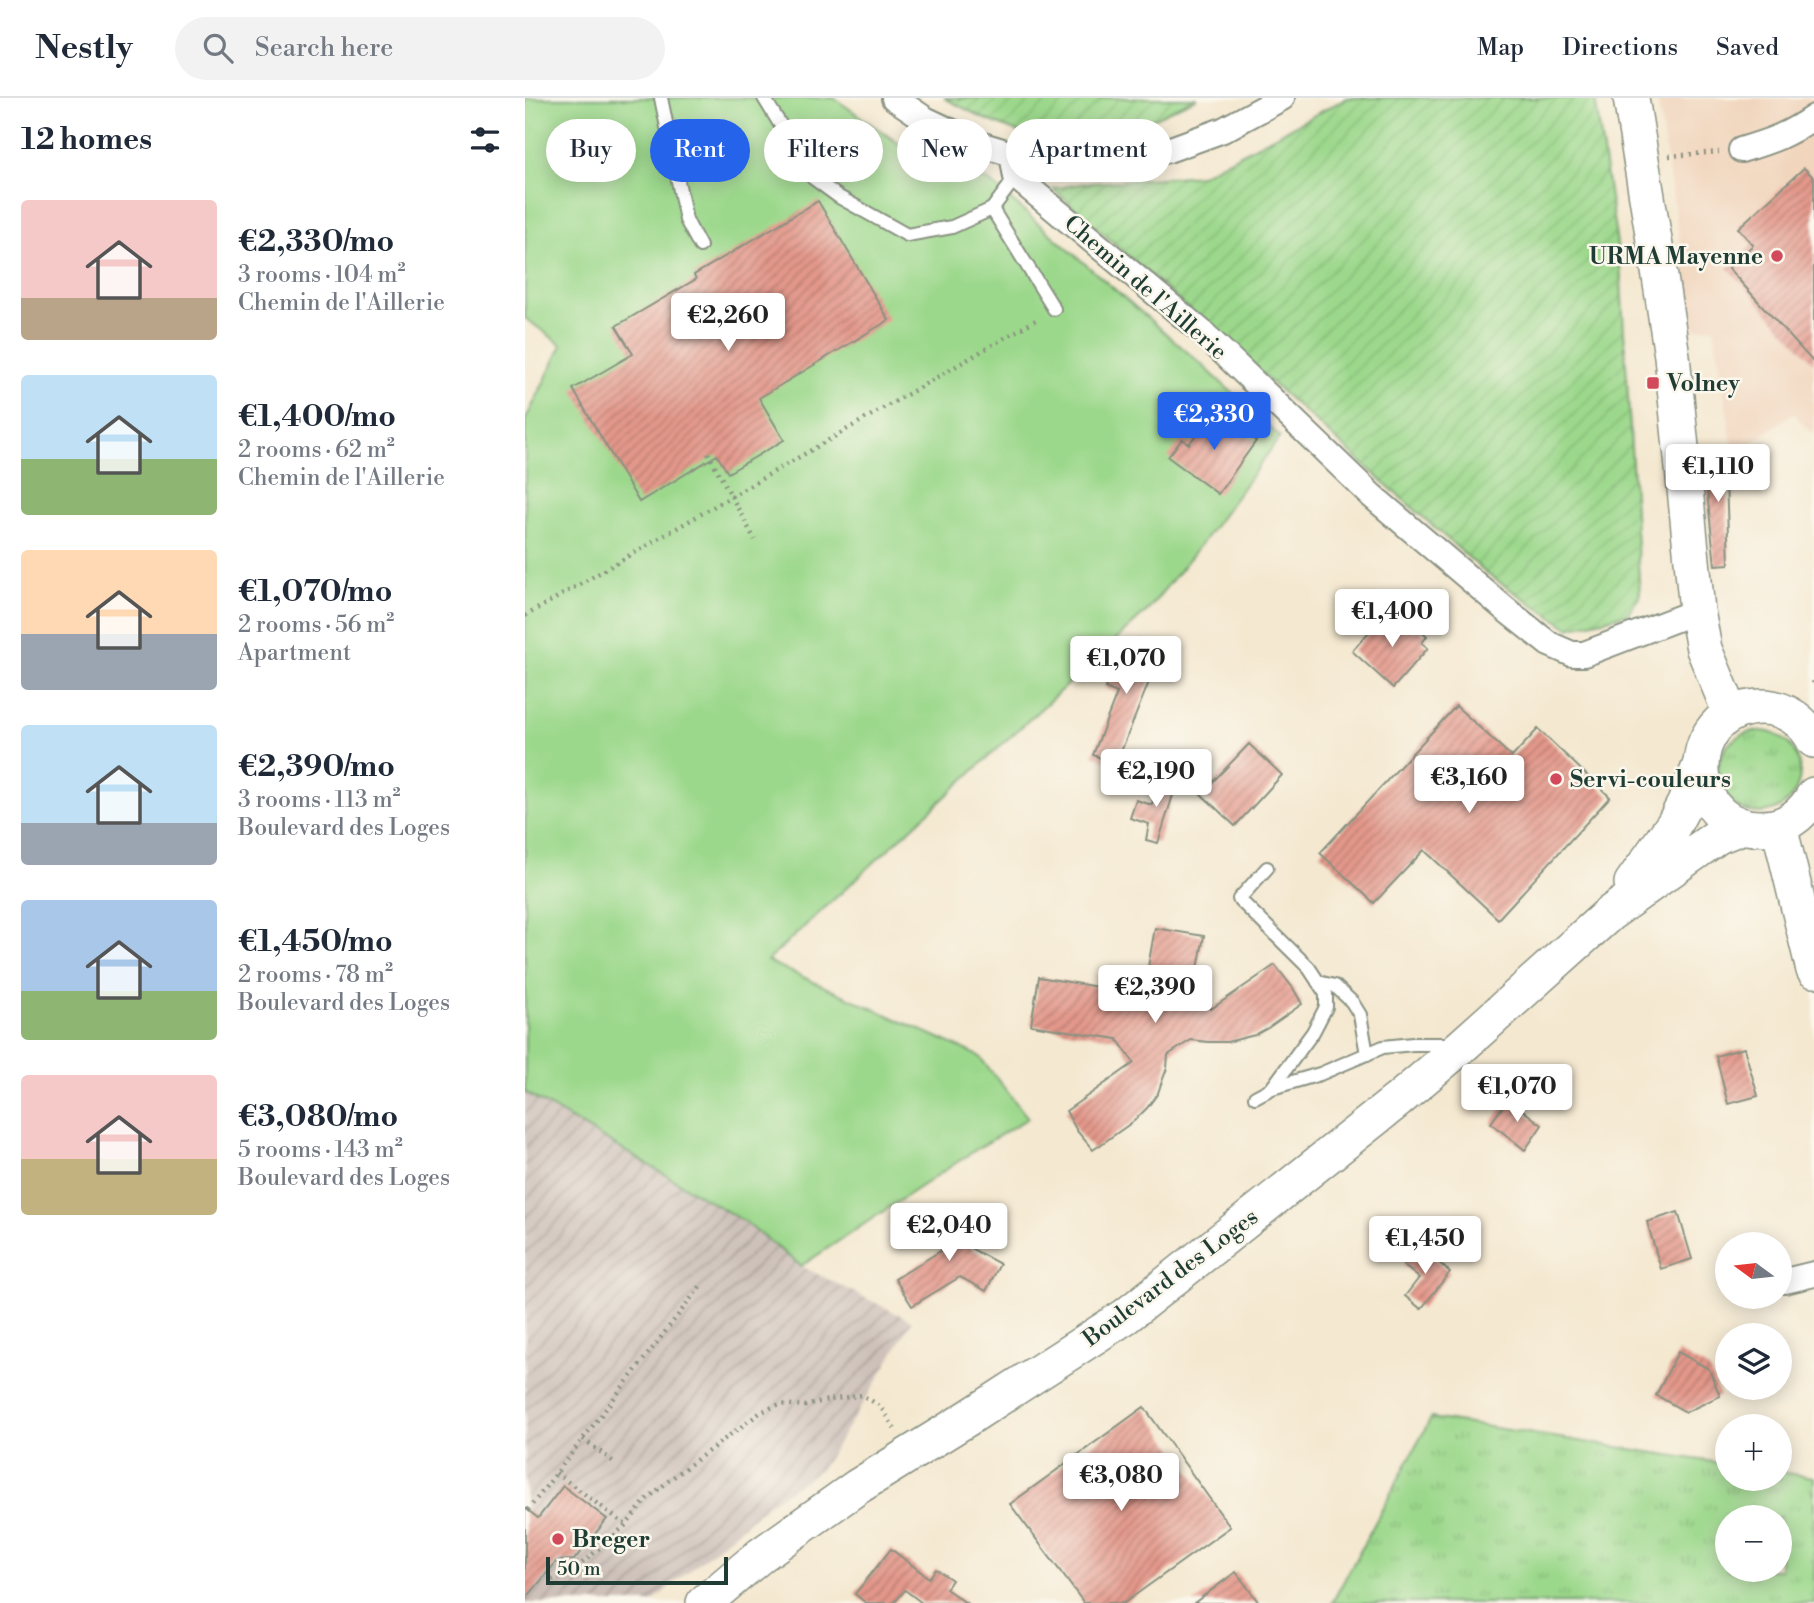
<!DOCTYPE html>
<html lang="en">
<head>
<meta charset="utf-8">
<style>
  body { margin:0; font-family:"Libre Bodoni",serif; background:#f2f2f3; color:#1f2937; height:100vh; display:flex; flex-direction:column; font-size:26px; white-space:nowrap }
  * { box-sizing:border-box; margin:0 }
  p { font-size:23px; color:#747a83 }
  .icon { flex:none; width:38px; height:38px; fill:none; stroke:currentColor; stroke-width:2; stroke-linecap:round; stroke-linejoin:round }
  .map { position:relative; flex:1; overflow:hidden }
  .details { display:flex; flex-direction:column; background:#fff; width:525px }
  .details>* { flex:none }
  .top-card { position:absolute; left:21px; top:21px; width:665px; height:63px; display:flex; gap:14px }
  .needle { width:46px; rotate:285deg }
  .tools { position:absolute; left:1190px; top:1134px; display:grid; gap:14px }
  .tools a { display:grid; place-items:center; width:77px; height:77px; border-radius:50%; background:#fff; box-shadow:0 4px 18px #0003; font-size:35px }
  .scale { position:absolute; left:21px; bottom:18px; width:182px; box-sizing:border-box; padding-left:7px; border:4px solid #1f3d34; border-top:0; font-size:19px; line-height:24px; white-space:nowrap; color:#1f3d34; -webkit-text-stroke:5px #fbf7ec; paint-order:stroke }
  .price { position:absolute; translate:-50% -60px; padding:0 16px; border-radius:7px; background:#fff; color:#222; font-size:23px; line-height:46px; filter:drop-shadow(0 2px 4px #0008) }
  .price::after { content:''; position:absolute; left:50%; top:42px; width:21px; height:16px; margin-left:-10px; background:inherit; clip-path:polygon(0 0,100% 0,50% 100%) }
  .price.on { background:#2563eb; color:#fff }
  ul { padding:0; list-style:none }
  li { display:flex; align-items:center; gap:21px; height:175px; padding:0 21px }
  li span { display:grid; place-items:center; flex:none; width:196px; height:140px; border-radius:7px; color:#555 }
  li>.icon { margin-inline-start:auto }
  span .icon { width:84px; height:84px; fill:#fffc; stroke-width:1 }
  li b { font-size:30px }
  h2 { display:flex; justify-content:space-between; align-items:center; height:84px; padding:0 21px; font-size:30px }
  .pill { padding:0 24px; border-radius:32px; background:#fff; box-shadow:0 4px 18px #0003; font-size:24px; line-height:63px }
  .pill.on { background:#2563eb; color:#fff }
  header { display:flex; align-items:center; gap:42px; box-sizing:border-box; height:98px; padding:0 35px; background:#fff; border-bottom:2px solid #e0e1e3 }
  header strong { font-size:33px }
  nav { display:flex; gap:38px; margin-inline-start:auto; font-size:24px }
  .search { width:490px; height:63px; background:#f2f2f3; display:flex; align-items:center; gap:18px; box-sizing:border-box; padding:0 24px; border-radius:38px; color:#747a83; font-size:26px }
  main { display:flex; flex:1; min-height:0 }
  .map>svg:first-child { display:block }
</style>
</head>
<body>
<header>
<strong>Nestly</strong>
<div class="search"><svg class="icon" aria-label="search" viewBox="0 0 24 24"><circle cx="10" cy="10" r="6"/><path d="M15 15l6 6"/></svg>Search here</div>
<nav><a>Map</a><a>Directions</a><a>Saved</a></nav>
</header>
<main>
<section class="details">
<h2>12 homes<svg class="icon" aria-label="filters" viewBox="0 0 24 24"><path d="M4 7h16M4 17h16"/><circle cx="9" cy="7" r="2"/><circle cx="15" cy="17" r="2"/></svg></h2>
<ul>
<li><span style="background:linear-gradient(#f6c9c9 70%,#b9a48a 0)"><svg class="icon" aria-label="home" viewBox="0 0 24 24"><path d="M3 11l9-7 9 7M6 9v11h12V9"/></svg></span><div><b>€2,330/mo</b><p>3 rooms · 104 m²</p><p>Chemin de l'Aillerie</p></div></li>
<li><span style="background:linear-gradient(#bfe0f5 60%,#8fb573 0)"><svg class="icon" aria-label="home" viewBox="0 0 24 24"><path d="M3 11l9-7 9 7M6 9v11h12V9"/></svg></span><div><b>€1,400/mo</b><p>2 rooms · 62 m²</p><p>Chemin de l'Aillerie</p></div></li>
<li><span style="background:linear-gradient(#ffd9b3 60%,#9aa5b1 0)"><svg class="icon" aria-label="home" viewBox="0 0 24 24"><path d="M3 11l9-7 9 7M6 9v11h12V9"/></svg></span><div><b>€1,070/mo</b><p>2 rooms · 56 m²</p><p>Apartment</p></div></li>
<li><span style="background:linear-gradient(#bfe0f5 70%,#9aa5b1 0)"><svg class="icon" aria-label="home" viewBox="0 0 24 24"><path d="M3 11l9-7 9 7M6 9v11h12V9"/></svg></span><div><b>€2,390/mo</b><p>3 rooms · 113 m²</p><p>Boulevard des Loges</p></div></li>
<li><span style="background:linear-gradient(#a9c7e8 65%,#8fb573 0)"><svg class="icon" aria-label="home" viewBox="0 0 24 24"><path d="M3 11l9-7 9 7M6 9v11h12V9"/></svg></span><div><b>€1,450/mo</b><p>2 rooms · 78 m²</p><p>Boulevard des Loges</p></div></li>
<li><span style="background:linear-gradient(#f6c9c9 60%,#c2b280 0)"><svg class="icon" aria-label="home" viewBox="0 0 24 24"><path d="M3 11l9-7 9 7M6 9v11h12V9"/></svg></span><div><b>€3,080/mo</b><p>5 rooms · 143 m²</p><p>Boulevard des Loges</p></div></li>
</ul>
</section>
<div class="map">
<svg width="1289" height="1505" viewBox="0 0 1289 1505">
  <defs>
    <pattern id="industrial-furrows" width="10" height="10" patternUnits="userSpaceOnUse" patternTransform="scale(1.75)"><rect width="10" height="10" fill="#cec1ba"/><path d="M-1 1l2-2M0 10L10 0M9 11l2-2" fill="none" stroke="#a79e98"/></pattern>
    <pattern id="grass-tufts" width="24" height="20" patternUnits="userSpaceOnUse" patternTransform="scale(1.75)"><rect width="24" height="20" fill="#9cd88c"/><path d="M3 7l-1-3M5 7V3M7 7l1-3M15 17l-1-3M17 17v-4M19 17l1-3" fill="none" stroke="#86ba79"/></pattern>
    <pattern id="garden-furrows" width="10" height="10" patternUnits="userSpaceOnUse" patternTransform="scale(1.75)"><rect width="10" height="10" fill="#9cd88c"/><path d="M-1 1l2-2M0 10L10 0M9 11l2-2" fill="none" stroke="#86ba79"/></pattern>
    <pattern id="building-hatch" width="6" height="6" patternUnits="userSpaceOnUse" patternTransform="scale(1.75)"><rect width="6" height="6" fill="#e4988b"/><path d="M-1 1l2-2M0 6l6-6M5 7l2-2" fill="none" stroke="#b87d72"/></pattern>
  </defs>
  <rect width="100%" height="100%" fill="#fbf7ec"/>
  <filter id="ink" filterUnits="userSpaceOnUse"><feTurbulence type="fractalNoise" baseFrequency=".0143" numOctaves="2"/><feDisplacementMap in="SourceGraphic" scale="14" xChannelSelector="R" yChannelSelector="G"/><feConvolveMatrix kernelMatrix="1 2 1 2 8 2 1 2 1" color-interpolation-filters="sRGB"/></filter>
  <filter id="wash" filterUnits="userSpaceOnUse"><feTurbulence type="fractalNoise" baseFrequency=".00686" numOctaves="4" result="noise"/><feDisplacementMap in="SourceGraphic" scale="28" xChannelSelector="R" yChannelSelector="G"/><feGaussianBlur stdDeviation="1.57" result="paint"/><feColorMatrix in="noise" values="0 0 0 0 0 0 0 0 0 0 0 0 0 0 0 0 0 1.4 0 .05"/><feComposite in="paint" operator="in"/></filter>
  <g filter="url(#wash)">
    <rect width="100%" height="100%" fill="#f4e8d0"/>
    <polygon fill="#f1d5bd" points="1132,0 1289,0 1289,337 1268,315 1209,359 1189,229 1169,231"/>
    <polygon fill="url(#industrial-furrows)" points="0,994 220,1124 276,1168 387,1223 352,1283 296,1371 246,1404 142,1491 127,1505 0,1505"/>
    <g fill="url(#grass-tufts)" stroke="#5e8a60" stroke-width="2" fill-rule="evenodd">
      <circle cx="1234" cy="674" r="41"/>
      <path d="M906 1320 1202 1366V1381H1255V1374L1289 1379V1505H807ZM1202 1419H1255V1472H1202Z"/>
    </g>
    <g fill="url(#garden-furrows)" stroke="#5e8a60" stroke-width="2">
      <polygon points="419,0 672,0 585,41 523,46 460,21"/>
      <polygon points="822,0 1070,0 1095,166 1115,498 1102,516 1044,530 962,476 528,91 555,86 676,77"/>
    </g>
    <polygon fill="#9cd88c" stroke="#5e8a60" stroke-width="2" points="0,0 309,0 403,66 464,83 674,264 755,339 680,441 623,512 242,863 454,958 503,1020 452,1051 276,1168 220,1124 0,994 0,323 37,247 0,220"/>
    <g id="blocks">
      <g fill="url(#building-hatch)">
        <polygon points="1279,70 1289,80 1289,265 1203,170 1228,147 1213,130"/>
        <polygon points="293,103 364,222 234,300 259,342 203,375 192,357 114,404 48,291 108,256 91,228 171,181 169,177"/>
        <polygon points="689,313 731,343 693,396 643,359 657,341 664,346"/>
        <polygon points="1200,352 1204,466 1190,467 1183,404 1180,353"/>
        <polygon points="862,514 877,528 883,521 902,538 897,545 903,550 868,590 827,553"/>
        <polygon points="618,541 638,556 630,569 591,666 568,657 592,595 580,590 599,545 608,551"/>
        <polygon points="931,608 987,659 1013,631 1085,699 973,821 899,752 849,805 795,755"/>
        <polygon points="724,646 757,677 710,728 676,696"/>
        <polygon points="633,679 652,684 633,745 621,742 624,726 605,720 611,702 627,707"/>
        <polygon points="630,830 679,838 670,887 686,911 750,867 768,890 777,906 743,930 730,937 702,944 683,944 666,942 643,957 642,970 636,986 633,995 622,1010 609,1023 568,1052 552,1033 541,1013 609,965 592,941 506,927 514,879 608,895 620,886"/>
        <polygon points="1219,950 1233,998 1203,1006 1191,958"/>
        <polygon points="983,1001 1017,1027 1000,1052 966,1025"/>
        <polygon points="1153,1114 1167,1161 1136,1171 1122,1124"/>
        <polygon points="446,1117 447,1151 475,1166 461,1193 435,1179 387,1208 370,1181 417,1152 416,1118"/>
        <polygon points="894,1148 925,1174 896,1211 880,1198 894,1180 878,1167"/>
        <polygon points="1153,1254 1184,1271 1195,1298 1161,1314 1131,1297"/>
        <polygon points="619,1309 705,1429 599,1505 559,1505 485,1406"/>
        <polygon points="38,1388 82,1421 49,1462 32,1463 0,1502 0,1410 13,1420"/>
        <polygon points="366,1451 404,1480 411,1471 427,1482 421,1491 441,1505 397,1505 380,1492 369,1505 341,1505 330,1496"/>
        <polygon points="711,1474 734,1505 669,1505"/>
      </g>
    </g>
  </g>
  <g filter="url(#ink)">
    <use href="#blocks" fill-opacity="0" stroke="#8a9282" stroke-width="2"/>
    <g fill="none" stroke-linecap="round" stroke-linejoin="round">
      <defs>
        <g id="lane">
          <polyline points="136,0 161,122 175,148"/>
          <polyline points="239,0 288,80 314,99 382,137 427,129 467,111 491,79"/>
          <polyline points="467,111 529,211"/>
          <polyline points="742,770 714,801 784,870 801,896 801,909 788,934 747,990"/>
          <polyline points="793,884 810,888 827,904 835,917 842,956"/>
          <polyline points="730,999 747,990 795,976 858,949 888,946 926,946"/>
        </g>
        <g id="street">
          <polyline points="369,0 400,21 451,45 487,56 555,67 591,65 643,52 698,32 757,0"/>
          <path d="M1216 52C1246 43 1263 37 1289 19"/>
          <polyline points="487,56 491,79 677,234 847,398 980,511 1024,546 1047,556 1059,556 1172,513"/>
          <polyline points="1260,1183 1289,1176"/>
        </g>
        <g id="secondary">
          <polyline points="1106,0 1135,179 1147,258 1172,513 1179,551 1206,616"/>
          <path d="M1289 642C1279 623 1259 609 1237 609 1151 609 1157 743 1248 729 1266 726 1281 712 1289 697"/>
          <polyline points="1254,728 1289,872"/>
          <polyline points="1107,785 1149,726 1160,705 1175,668"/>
          <polyline points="179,1505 236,1457 332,1389 443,1320 601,1218 873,1002 938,947 1084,816 1193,738 1218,728"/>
        </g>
      </defs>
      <use href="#lane" stroke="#8a9282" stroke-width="16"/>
      <use href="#street" stroke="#8a9282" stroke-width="28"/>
      <use href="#secondary" stroke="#8a9282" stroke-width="38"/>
      <g stroke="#8a9282" stroke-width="4.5" stroke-dasharray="2 5" stroke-linecap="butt">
        <polyline points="1144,58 1194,54"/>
        <polyline points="183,355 230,442"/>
        <polyline points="0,518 514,220"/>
        <polyline points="1288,583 1289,586"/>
        <polyline points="58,1341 90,1365"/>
        <polyline points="31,1375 101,1427"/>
        <polyline points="3,1412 177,1186"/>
        <polyline points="27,1482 46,1475 101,1427 122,1401 147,1380 236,1314 255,1306 280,1308 298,1303 337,1297 355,1308 370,1331"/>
      </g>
      <use href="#lane" stroke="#fff" stroke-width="12"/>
      <use href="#street" stroke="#fff" stroke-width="24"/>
      <use href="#secondary" stroke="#fff" stroke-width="35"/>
    </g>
  </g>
  <g fill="#d1495b" stroke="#fbf7ec" stroke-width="2.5">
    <circle cx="1252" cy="158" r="7"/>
    <rect x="1121" y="278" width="14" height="14" rx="3.5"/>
    <circle cx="1031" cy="681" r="7"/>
    <circle cx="33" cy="1441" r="7"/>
  </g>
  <g text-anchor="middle" stroke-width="5" stroke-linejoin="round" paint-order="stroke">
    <g font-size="23" font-weight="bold" fill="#1f3d34" stroke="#fbf7ec" text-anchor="start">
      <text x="1238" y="166" text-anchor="end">URMA Mayenne</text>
      <text x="1142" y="293">Volney</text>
      <text x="1045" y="689">Servi-couleurs</text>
      <text x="47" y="1449">Breger</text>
    </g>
    <g font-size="23" fill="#1f3d34" stroke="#fbf7ec">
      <text transform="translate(621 189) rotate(41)" y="8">Chemin de l'Aillerie</text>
      <text transform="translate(645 1179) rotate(-37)" y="8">Boulevard des Loges</text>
    </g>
  </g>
</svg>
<div class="tools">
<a><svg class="needle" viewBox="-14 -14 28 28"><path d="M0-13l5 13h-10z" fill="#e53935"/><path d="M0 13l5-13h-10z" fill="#747a83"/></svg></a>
<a><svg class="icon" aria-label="layers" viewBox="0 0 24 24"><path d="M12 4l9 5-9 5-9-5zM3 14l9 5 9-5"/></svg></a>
<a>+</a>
<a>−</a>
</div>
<div class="scale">50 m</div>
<b class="price" style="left:203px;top:255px">€2,260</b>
<b class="price on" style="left:689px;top:354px">€2,330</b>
<b class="price" style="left:1193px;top:406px">€1,110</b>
<b class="price" style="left:867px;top:551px">€1,400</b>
<b class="price" style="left:601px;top:598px">€1,070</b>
<b class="price" style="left:631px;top:711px">€2,190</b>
<b class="price" style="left:944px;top:717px">€3,160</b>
<b class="price" style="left:630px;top:927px">€2,390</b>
<b class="price" style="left:992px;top:1026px">€1,070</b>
<b class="price" style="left:424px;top:1165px">€2,040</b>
<b class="price" style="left:900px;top:1178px">€1,450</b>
<b class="price" style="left:596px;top:1415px">€3,080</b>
<div class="top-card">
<a class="pill">Buy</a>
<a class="pill on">Rent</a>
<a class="pill">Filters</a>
<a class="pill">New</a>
<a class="pill">Apartment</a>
</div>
</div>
</main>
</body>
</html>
